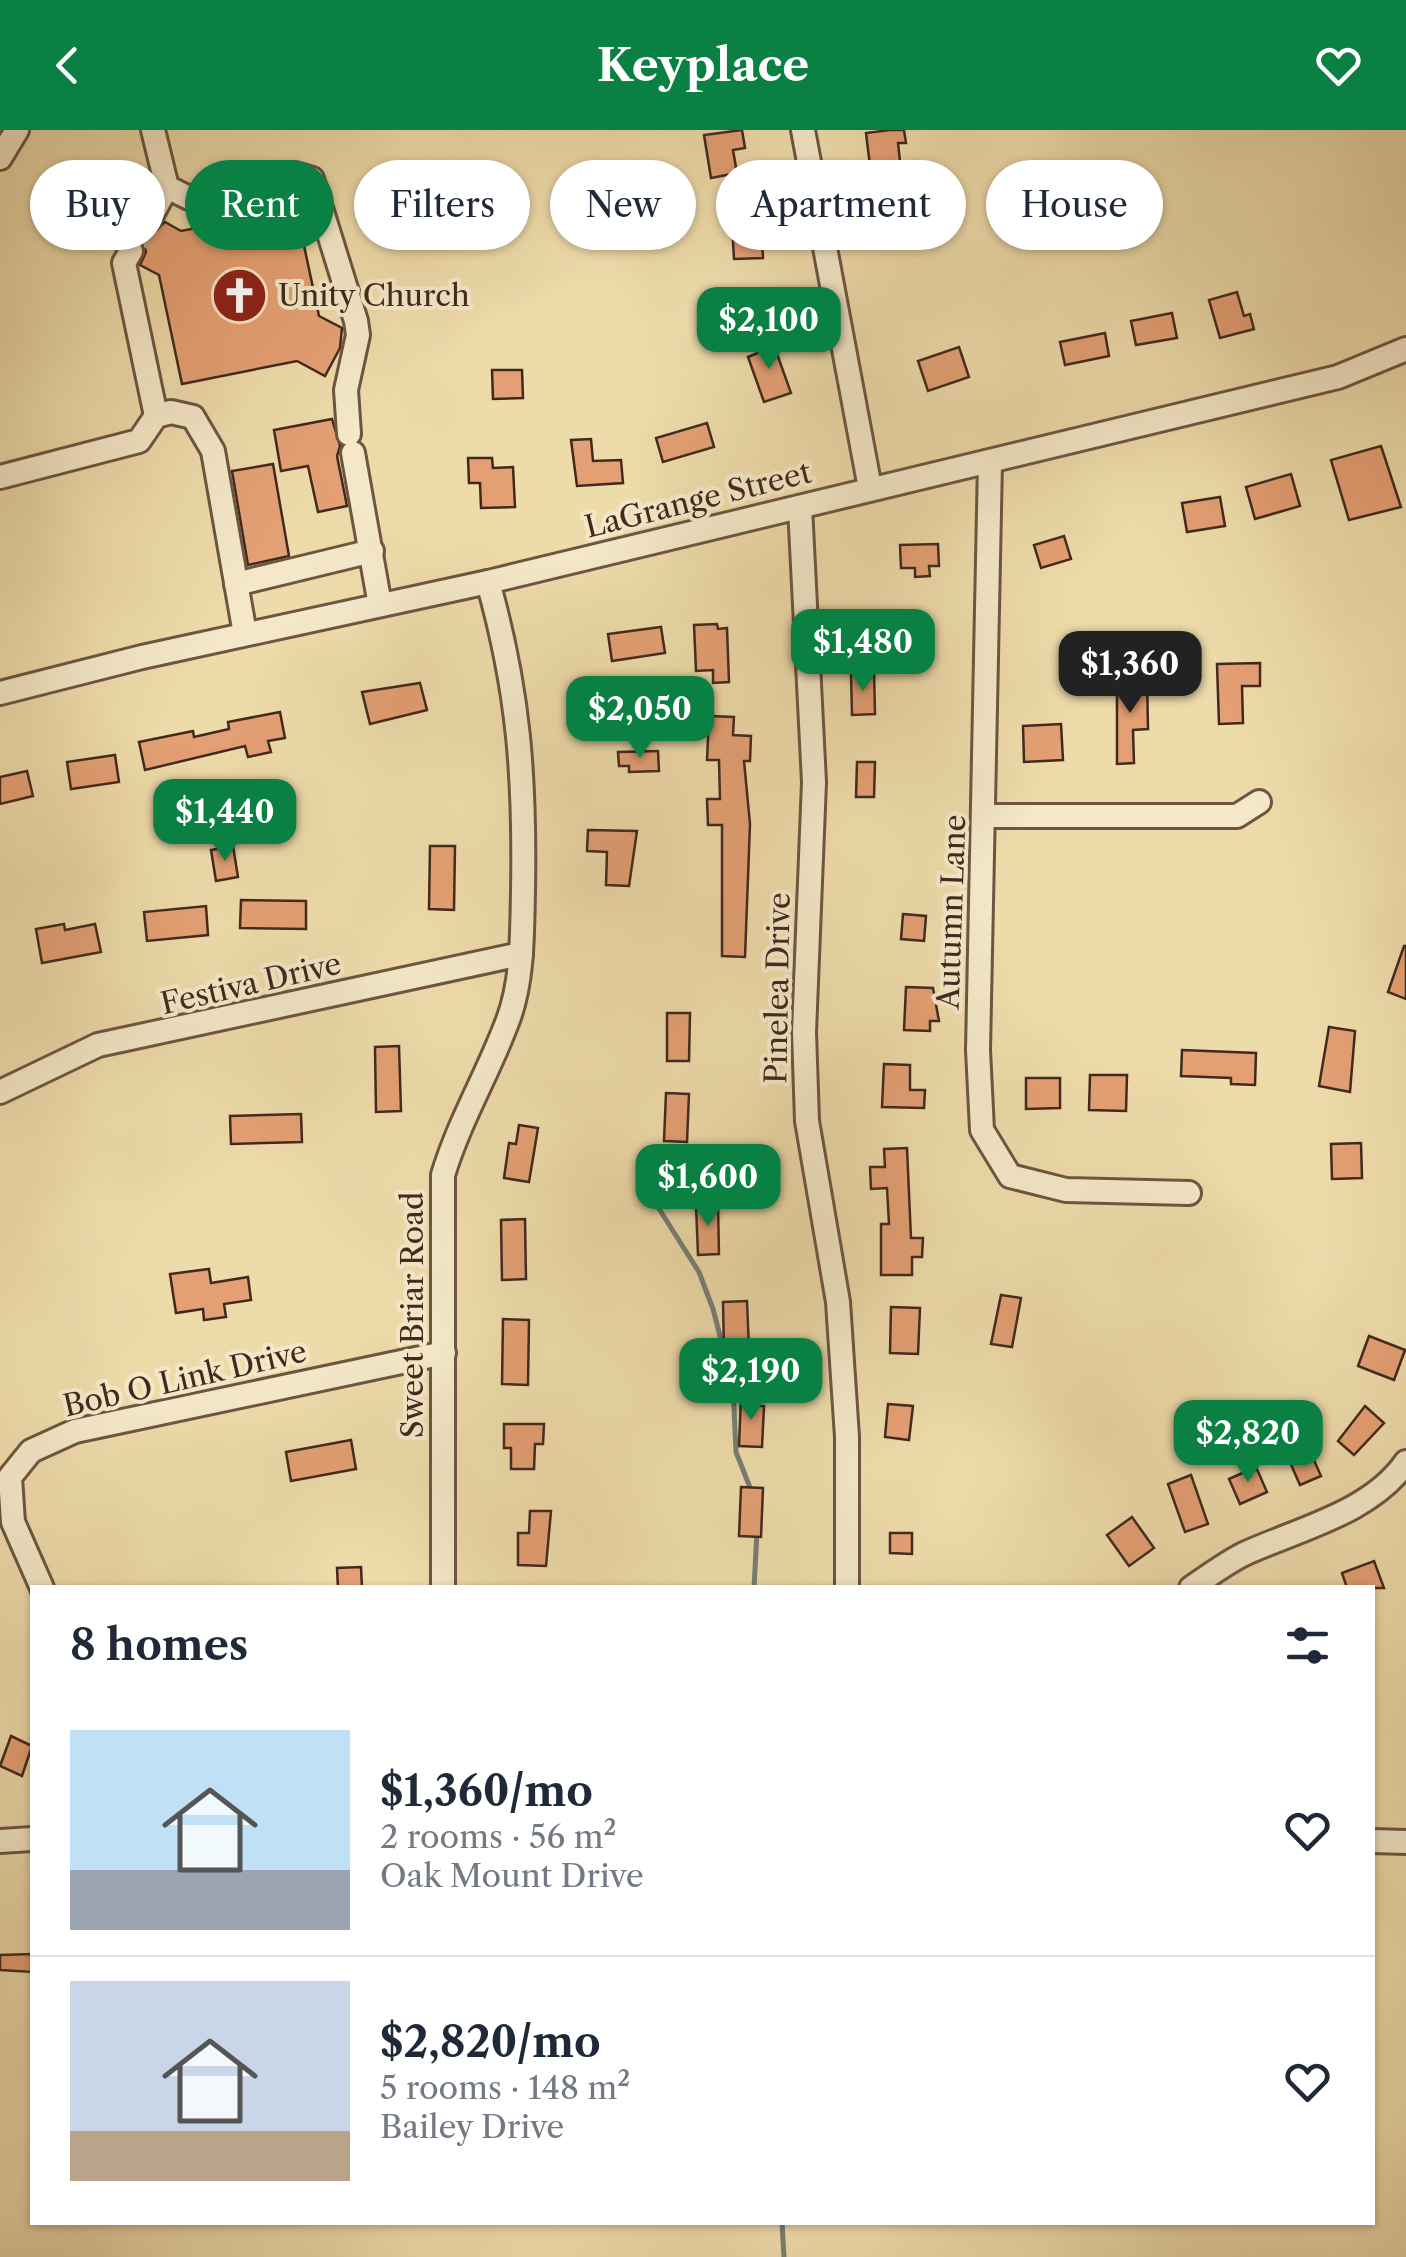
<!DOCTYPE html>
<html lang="en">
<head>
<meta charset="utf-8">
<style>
  body { margin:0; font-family:"Libre Caslon Text",serif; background:#f6f6f7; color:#1f2937; height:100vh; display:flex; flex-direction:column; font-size:38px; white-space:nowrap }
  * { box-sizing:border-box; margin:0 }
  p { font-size:32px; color:#747a83 }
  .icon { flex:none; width:55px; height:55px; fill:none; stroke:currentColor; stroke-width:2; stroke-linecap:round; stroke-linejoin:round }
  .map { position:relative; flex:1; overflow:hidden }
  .side { position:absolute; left:30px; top:1455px; width:1345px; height:640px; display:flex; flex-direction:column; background:#fff; border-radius:0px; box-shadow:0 2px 8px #0004 }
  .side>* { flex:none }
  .top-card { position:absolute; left:30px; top:30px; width:1348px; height:90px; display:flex; gap:20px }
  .price { position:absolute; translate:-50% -85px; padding:0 22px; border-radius:20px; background:#0b8043; color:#fff; font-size:32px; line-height:65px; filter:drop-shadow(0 2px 5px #0008) }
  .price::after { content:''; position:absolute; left:50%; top:60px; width:30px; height:22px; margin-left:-15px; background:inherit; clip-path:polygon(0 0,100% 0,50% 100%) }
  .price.active { background:#222; color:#fff }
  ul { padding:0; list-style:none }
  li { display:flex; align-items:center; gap:30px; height:250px; padding:0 40px }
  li+li { border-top:2px solid #e0e1e3 }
  li span { display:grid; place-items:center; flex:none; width:280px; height:200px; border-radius:0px; color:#555 }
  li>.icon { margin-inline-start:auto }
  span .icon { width:120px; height:120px; fill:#fffc; stroke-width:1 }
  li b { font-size:42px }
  h2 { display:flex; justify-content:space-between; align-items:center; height:120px; padding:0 40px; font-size:42px }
  .chip { padding:0 35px; border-radius:45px; background:#fff; box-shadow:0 2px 8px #0004; font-size:35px; line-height:90px }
  .chip.active { background:#0b8043; color:#fff }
  header { display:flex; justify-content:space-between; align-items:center; height:130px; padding:0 40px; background:#0b8043; color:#fff; font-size:45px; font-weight:700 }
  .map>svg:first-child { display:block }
</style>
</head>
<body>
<header><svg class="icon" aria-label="back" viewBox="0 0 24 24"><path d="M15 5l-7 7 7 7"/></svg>Keyplace<svg class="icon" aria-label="heart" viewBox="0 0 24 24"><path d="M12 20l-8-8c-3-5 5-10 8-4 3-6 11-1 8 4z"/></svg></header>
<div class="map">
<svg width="1406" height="2127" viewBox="0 0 1406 2127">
  <rect width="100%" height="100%" fill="#eedbaa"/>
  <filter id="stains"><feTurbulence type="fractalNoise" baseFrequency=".002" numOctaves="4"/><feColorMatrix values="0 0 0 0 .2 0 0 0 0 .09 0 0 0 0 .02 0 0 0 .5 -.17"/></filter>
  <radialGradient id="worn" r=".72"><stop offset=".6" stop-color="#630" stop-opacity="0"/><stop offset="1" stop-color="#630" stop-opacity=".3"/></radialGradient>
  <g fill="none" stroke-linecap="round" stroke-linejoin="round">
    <g stroke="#777f76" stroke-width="5">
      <polyline points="656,1074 699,1142 713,1179 733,1256 736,1322 751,1360"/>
      <polyline points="754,1458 757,1401"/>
      <polyline points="782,2092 784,2127"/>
    </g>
  </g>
  <g fill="#e4a074" stroke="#41291f" stroke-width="2.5">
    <polygon points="742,0 745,18 733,20 737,43 711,48 704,5"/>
    <polygon points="890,0 904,0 906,13 898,13 901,41 871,44 866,3"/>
    <polygon points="749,76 750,92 761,92 763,128 734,129 731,77"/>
    <polygon points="296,78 319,186 342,198 340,218 325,246 297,231 182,254 159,145 140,135 146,122 143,113 132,106 124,108 134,89 137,99 150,105 165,92 181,101"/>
    <polygon points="897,79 914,82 915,110 891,111 891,100 879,101 879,80"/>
    <polygon points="1237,162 1244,186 1250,184 1254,199 1220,208 1209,170"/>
    <polygon points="1172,183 1177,208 1136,215 1131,191"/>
    <polygon points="1105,203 1109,226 1065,235 1060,212"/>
    <polygon points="772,210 791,263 764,272 748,227 760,222 757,215"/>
    <polygon points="959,217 969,247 928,261 918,231"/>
    <polygon points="492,240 522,240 523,268 493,269"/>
    <polygon points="332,289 340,316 337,326 347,376 318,382 308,336 281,341 274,300"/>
    <polygon points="707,293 714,317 663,332 656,308"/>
    <polygon points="591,309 593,331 621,330 623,353 577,356 571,310"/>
    <polygon points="1381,316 1401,377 1349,390 1331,330"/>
    <polygon points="468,328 492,328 493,338 513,337 515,377 481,378 480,353 469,353"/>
    <polygon points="273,334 289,426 248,435 232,341"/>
    <polygon points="1291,344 1300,376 1255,389 1246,357"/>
    <polygon points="1220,367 1225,396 1187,402 1182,373"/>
    <polygon points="1064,406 1071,429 1041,438 1034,415"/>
    <polygon points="938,414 939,436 929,436 930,446 915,447 915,438 901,438 900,415"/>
    <polygon points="717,494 718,499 727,498 729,552 713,553 713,540 696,541 694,495"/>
    <polygon points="661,497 665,523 612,531 608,504"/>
    <polygon points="1260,533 1260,556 1242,556 1243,593 1219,594 1217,534"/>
    <polygon points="874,542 875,584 852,585 851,543"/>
    <polygon points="1117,549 1147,549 1148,599 1133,600 1134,633 1117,634"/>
    <polygon points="420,553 427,580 370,594 362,562"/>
    <polygon points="280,582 285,608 268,611 271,622 248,627 245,616 145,640 139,612 193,601 194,607 229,599 228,592"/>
    <polygon points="709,586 734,587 733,605 751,606 750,631 744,631 750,694 745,827 722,826 722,695 708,695 707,669 720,669 719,630 707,630"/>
    <polygon points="1061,594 1063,630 1024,632 1023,596"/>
    <polygon points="658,621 659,641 629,642 629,636 619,636 618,622"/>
    <polygon points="115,625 119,652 71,659 67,632"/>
    <polygon points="857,632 875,632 874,667 856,667"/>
    <polygon points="27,641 33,666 0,674 0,647"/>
    <polygon points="263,663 270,691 248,696 241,668"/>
    <polygon points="588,700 637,701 629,756 606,755 607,722 587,721"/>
    <polygon points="233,716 238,747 216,751 211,720"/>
    <polygon points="430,716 455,716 454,780 429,779"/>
    <polygon points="241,770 306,771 306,799 240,798"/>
    <polygon points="206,776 208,805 147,811 144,782"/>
    <polygon points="903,784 926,786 924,811 901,809"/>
    <polygon points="64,794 65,800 95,794 101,822 42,833 36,799"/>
    <polygon points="1404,816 1406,816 1406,869 1388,862"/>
    <polygon points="906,857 933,858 939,891 930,891 930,901 904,900"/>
    <polygon points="667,883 690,883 689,931 667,931"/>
    <polygon points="1329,897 1355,901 1350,962 1319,956"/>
    <polygon points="399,916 401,981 376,982 375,917"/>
    <polygon points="1182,920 1256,923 1255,955 1231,954 1231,948 1181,946"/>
    <polygon points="884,934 910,935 910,960 925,960 924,978 882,977"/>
    <polygon points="1090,945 1127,945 1126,981 1089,980"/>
    <polygon points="1026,948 1060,948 1060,978 1026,979"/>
    <polygon points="666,963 689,964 687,1012 664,1011"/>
    <polygon points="301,984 302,1012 231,1014 230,986"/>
    <polygon points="519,995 538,998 529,1052 504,1048 509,1013 516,1014"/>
    <polygon points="1361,1013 1362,1048 1332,1049 1331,1014"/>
    <polygon points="907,1018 911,1108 923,1108 922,1127 912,1127 912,1145 881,1145 881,1094 889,1094 887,1058 871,1059 870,1037 885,1037 884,1019"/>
    <polygon points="718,1074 719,1124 698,1125 696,1075"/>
    <polygon points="525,1089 526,1149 502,1150 501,1090"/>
    <polygon points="209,1139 211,1153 248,1147 251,1170 224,1174 226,1187 204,1190 203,1179 176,1183 170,1144"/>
    <polygon points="1001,1165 1021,1168 1012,1217 991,1214"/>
    <polygon points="747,1171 749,1220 724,1221 723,1172"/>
    <polygon points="891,1177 920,1178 918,1224 890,1223"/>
    <polygon points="503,1189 529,1190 528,1255 502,1254"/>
    <polygon points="1369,1206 1405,1220 1394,1250 1358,1236"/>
    <polygon points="741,1267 759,1268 758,1276 764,1276 762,1317 739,1316"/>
    <polygon points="888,1274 913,1276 909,1310 885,1307"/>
    <polygon points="1365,1276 1384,1293 1354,1325 1338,1311"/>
    <polygon points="504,1294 544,1294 543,1314 535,1314 534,1339 511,1339 511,1318 504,1318"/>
    <polygon points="351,1310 356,1339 291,1351 286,1322"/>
    <polygon points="1306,1312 1321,1346 1300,1355 1285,1321"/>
    <polygon points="1256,1337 1267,1362 1240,1374 1229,1349"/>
    <polygon points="1191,1345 1208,1394 1185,1402 1168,1354"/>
    <polygon points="741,1357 763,1358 761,1407 739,1406"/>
    <polygon points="530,1381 551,1381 546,1436 518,1435 518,1403 529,1403"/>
    <polygon points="1132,1387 1154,1418 1129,1436 1107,1405"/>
    <polygon points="890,1403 912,1403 912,1424 890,1423"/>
    <polygon points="1374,1431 1384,1458 1347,1458 1342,1443"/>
    <polygon points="361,1437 362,1458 338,1458 337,1438"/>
    <polygon points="11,1606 32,1616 22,1646 0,1636"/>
    <polygon points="32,1824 32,1842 0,1840 0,1825"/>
  </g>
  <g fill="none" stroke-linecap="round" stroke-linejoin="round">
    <polyline stroke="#cbb78e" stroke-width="22" stroke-dasharray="22 11" stroke-linecap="butt" points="131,121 149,90"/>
    <defs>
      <g id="minor">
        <polyline points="153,0 167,57 189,68 295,44 312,49 356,191 358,205 346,260 349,304"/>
        <polyline points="803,0 870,358"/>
        <polyline points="0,28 17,0"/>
        <polyline points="149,90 167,57"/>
        <polyline points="131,121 124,133 156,286"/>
        <polyline points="353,323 380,475"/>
        <polyline points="990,332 978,920 982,1000 1010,1046 1066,1060 1189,1063"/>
        <polyline points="0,347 139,311 156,286 171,282 193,287 213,321 245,504"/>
        <polyline points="800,377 814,652 804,902 807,991 838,1172 847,1307 847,1458"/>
        <polyline points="236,454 372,421"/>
        <polyline points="0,563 142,527 488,452 1338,247 1406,219"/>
        <polyline points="985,686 1237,686 1259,672"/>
        <polyline points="0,962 98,915 521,824"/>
        <polyline points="42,1458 13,1392 10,1347 31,1321 75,1301 444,1223"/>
        <path d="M443 1458V1045C460 989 488 944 508 890 523 850 522 803 523 761 525 648 519 562 488 452"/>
        <path d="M1191 1458C1208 1446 1226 1433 1244 1424 1298 1399 1371 1383 1406 1332"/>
        <polyline points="0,1711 32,1709"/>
        <polyline points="1372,1711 1406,1712"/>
      </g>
    </defs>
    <use href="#minor" stroke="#6c5642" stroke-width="28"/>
    <use href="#minor" stroke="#f4e8c8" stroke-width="22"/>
  </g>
  <defs>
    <symbol id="church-disc" viewBox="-11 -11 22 22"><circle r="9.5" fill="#8f2418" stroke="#f4e8c8"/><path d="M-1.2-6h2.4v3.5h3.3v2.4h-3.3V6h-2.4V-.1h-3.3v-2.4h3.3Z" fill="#fff"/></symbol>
  </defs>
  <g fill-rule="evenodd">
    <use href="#church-disc" x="208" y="134" width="63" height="63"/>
  </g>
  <g text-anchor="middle" stroke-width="8" stroke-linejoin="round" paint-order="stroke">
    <g font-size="30" fill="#41291f" stroke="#f4e8c8" text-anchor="start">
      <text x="278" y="176">Unity Church</text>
    </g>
    <g font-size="30" fill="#41291f" stroke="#f4e8c8">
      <text transform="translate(698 370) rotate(-14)" y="10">LaGrange Street</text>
      <text transform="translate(952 782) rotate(-88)" y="10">Autumn Lane</text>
      <text transform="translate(251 854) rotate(-13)" y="10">Festiva Drive</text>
      <text transform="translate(778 858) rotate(-89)" y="10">Pinelea Drive</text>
      <text transform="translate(413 1185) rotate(-90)" y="10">Sweet Briar Road</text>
      <text transform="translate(185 1249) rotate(-13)" y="10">Bob O Link Drive</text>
    </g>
  </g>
  <rect width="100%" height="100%" filter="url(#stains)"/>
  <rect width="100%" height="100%" fill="url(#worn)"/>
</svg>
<b class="price" style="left:769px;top:242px">$2,100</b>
<b class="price" style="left:863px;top:564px">$1,480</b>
<b class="price active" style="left:1130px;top:586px">$1,360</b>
<b class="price" style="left:640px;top:631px">$2,050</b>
<b class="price" style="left:225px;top:734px">$1,440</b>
<b class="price" style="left:708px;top:1099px">$1,600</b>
<b class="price" style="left:751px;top:1293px">$2,190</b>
<b class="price" style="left:1248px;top:1355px">$2,820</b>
<div class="top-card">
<a class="chip">Buy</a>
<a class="chip active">Rent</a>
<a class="chip">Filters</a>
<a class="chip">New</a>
<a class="chip">Apartment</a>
<a class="chip">House</a>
</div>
<section class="side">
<h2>8 homes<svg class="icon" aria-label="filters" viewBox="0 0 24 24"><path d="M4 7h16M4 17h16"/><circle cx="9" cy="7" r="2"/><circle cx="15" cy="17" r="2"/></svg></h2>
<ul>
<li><span style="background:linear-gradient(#bfe0f5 70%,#9aa5b1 0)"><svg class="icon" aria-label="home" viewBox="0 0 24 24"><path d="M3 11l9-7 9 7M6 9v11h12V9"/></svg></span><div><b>$1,360/mo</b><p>2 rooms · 56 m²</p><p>Oak Mount Drive</p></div><svg class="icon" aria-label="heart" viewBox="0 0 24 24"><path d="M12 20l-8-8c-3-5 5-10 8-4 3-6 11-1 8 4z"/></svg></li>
<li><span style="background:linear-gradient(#c9d6e8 75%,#b9a48a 0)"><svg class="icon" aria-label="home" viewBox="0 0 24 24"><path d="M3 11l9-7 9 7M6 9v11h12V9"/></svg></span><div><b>$2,820/mo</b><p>5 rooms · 148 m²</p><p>Bailey Drive</p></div><svg class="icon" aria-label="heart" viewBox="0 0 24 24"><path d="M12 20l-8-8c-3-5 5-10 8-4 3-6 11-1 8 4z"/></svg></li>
</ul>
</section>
</div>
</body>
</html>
